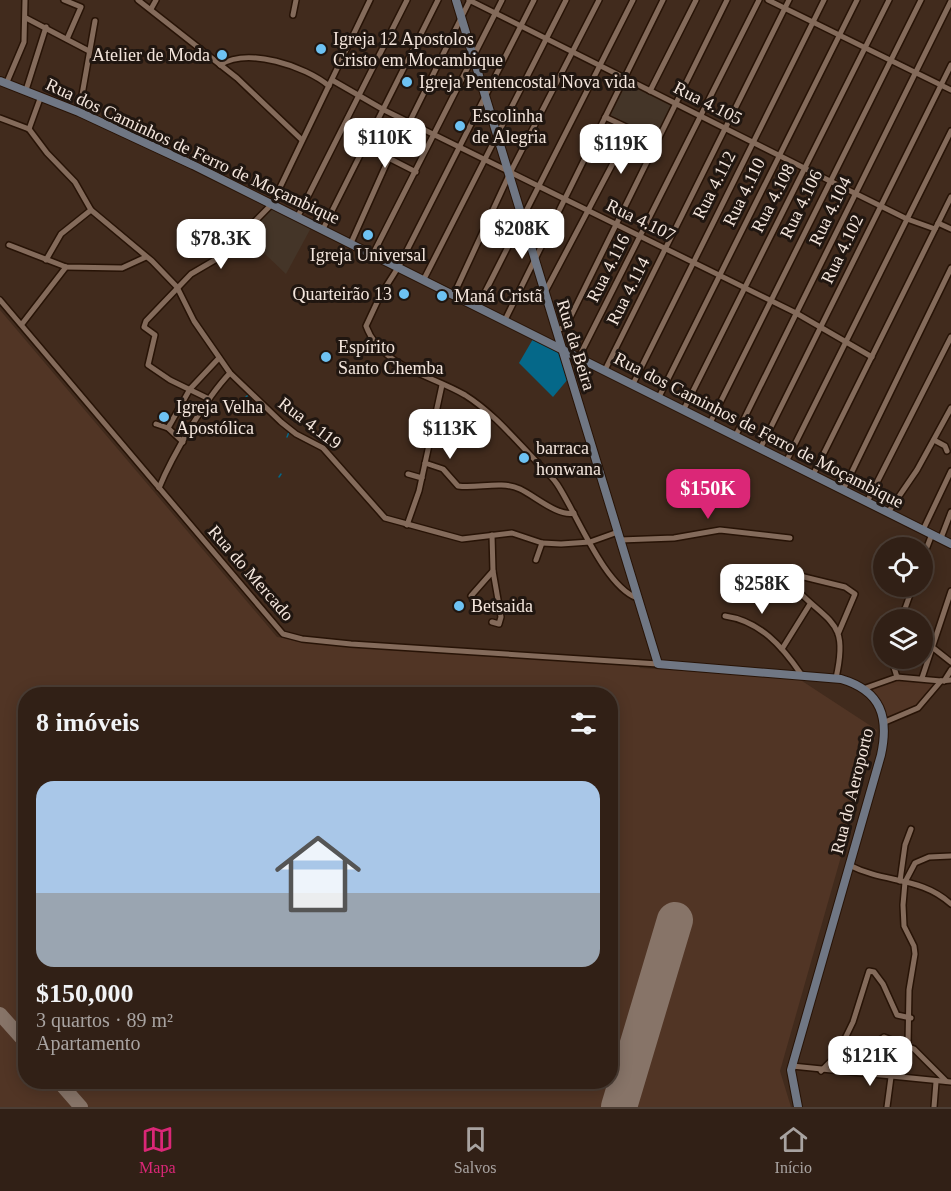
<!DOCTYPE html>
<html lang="pt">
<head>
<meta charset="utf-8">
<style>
  body { margin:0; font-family:Georgia,serif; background:#39281f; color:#f1f3f6; height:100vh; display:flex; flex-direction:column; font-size:22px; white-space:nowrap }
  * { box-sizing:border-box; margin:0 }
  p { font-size:20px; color:#a8a3a1 }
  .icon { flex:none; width:33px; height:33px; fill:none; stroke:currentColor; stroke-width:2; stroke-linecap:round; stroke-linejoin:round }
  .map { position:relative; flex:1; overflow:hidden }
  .sheet { position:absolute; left:18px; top:687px; width:600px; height:402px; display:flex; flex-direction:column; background:#312016; border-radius:24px; box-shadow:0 3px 15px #0003,0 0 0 2px #4c3e35 }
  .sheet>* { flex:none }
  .fabs { position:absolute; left:873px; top:537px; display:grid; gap:12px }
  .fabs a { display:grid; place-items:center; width:60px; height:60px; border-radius:50%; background:#312016; box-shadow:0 3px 15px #0003,0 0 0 2px #4c3e35; font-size:30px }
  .price { position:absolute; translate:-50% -51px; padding:0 14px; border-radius:12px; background:#fff; color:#222; font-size:20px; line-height:39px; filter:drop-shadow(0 2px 3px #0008) }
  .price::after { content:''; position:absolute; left:50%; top:36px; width:18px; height:14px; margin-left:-9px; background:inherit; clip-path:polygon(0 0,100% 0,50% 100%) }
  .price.on { background:#db2777; color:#fff }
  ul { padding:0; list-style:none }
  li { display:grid; align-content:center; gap:12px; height:318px; padding:0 18px }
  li+li { border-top:2px solid #4c3e35 }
  li span { display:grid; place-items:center; height:186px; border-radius:18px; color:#555 }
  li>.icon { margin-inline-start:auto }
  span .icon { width:108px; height:108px; fill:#fffc; stroke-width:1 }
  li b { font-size:26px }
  h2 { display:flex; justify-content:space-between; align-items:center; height:72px; padding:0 18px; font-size:26px }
  .menu { display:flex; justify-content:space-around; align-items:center; height:84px; border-top:2px solid #4c3e35; background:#312016; font-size:16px; color:#a8a3a1 }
  .menu a { display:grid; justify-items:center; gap:3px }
  .menu .on { color:#db2777 }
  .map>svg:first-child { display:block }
</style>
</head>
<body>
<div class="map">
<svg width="951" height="1107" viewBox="0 0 951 1107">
  <rect width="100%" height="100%" fill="#412b1d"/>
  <g fill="#513525" fill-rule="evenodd">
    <path d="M0 310 277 637 312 642 637 664 640 668 799 679 877 730 780 1071 791 1107H0ZM26 694H610V1082H26Z"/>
    <polygon points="898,677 936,681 925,700 915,708 888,717 868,689"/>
  </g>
  <g fill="#443528">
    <polygon points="625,81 672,105 657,138 610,115"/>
    <polygon points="271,207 312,226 286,274 246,236"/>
  </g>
  <polygon fill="#056889" points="533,339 561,354 568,379 553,397 519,363"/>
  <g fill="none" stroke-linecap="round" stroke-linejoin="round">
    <g stroke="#056889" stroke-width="1.5">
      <polyline points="245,398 248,395"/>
      <polyline points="287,437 289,432"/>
      <polyline points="279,477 281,474"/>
    </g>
    <g stroke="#877468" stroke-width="14">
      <polyline points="0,1014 26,1043"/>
      <polyline points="59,1082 81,1107"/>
    </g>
    <polyline stroke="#877468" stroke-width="36" points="619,1107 675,920"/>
    <defs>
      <g id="street">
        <polyline points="64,0 81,7 67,39"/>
        <polyline points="138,0 237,78 302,140"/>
        <polyline points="469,0 830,181 907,219 935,229"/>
        <path d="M534 0 399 266 380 296 366 326C381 367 431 375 465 395 492 412 513 437 535 460 542 468 551 475 557 484 576 512 604 586 637 598"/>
        <polyline points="768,0 951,90"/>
        <polyline points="151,9 156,0"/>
        <polyline points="293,15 296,0"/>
        <polyline points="26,18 89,51"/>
        <path d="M220 65C248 47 305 66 329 86"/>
        <polyline points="332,80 384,110 796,313 872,357"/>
        <polyline points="7,82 24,42 25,0"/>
        <polyline points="26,90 46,27"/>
        <polyline points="650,91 696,0"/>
        <polyline points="79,112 95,21"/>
        <polyline points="605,117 658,142"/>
        <polyline points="0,118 29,129"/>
        <polyline points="409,123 470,0"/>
        <polyline points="29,129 47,153 75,182 91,210 152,261 177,287 194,321 230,373 281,422 296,434 323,448 385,518 462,539 512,533 542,543 561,544 590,542 618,532"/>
        <polyline points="29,129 41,96"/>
        <polyline points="365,146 416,172"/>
        <polyline points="298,216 407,0"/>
        <polyline points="938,223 951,229"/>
        <polyline points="323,229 438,0"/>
        <polyline points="351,243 389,158"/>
        <polyline points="9,245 66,267 122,268 146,257"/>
        <polyline points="373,254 502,0"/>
        <polyline points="46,260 61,234 91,210"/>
        <polyline points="424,279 566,0"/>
        <polyline points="545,292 631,129"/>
        <polyline points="454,294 510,173 599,0"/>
        <polyline points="0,300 283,634 302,639 351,644 658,664"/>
        <polyline points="478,306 633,0"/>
        <polyline points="505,320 663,0"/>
        <polyline points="22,324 66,267"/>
        <polyline points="556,331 566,326 727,0"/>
        <polyline points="579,357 759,0"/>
        <polyline points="605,370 789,0"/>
        <polyline points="633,384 824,0"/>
        <polyline points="659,397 857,0"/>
        <polyline points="209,399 170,380 148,365 155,335 144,327 146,321 191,274 220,257 272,204 370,0"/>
        <polyline points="684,409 889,0"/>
        <polyline points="710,423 921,0"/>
        <polyline points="156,424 168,428 183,442"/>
        <polyline points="168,428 190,389 219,358"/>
        <polyline points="736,435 951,1"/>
        <polyline points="934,440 945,446 947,451"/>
        <polyline points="761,447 951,65"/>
        <polyline points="787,460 951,131"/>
        <path d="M425 463 443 469 458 486C478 489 500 480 520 489 535 496 558 517 574 513"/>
        <polyline points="814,473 951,197"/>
        <polyline points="408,474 422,478"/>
        <path d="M159 488C172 456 206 398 230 373"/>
        <polyline points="844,488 951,268"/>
        <polyline points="868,500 951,337"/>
        <polyline points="889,511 917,470 951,408"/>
        <polyline points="407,525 419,491 442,385"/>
        <polyline points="923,530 951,471"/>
        <polyline points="492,535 493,571"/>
        <polyline points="941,538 951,512"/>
        <polyline points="620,540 674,538 720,530 790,538"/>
        <polyline points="536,560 542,543"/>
        <polyline points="922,560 932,534"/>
        <polyline points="471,596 493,571 501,617 499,624 492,622"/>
        <path d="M725 616C760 621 782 646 801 674"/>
        <polyline points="901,620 913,586"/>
        <polyline points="932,647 951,662"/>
        <polyline points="782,649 810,604"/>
        <polyline points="891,658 897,677"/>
        <path d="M836 678C849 621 830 624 797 590L800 576 845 587 855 594 838 634"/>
        <polyline points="922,678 951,591"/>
        <polyline points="944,681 951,670"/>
        <polyline points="863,689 897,677 941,681 951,680"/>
        <polyline points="885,722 918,708 941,681"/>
        <path d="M849 865C886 884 920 876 951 904"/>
        <polyline points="900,881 905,845 911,829"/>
        <polyline points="908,1045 909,990 915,954 914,946 904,926 903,905 905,882 915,863 929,857 951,856"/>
        <polyline points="837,1055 853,1022 869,971 874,972 883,984 897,1015 911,1018"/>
        <polyline points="792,1066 951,1082"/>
        <polyline points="821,1071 837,1055 855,1047 872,1046 884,1037 914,1049 946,1081"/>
        <polyline points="887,1107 891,1077"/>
        <polyline points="934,1107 936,1082"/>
      </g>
      <g id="secondary">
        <path d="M456 0 658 664 841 679C882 691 889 718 881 755L791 1070 798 1107"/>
        <polyline points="0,81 79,112 193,165 951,544"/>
      </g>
    </defs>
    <use href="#street" stroke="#271306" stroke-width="8"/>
    <use href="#secondary" stroke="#271306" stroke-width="10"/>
    <use href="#street" stroke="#846b5b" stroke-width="5"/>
    <use href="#secondary" stroke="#707784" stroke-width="8"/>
  </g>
  <g fill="#6dc2f3" stroke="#201610" stroke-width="2">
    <circle cx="321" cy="49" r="6"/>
    <circle cx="222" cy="55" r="6"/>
    <circle cx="407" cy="82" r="6"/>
    <circle cx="460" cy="126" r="6"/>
    <circle cx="368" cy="235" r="6"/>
    <circle cx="404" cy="294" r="6"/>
    <circle cx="442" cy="296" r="6"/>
    <circle cx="326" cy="357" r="6"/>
    <circle cx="164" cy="417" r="6"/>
    <circle cx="524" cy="458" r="6"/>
    <circle cx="459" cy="606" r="6"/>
  </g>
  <g text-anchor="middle" stroke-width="6" stroke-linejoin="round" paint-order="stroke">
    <g font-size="18" fill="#f4e6dd" stroke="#201610" text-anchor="start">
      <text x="333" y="45">Igreja 12 Apostolos<tspan x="333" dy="21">Cristo em Mocambique</tspan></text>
      <text x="210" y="61" text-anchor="end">Atelier de Moda</text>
      <text x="419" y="88">Igreja Pentencostal Nova vida</text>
      <text x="472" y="122">Escolinha<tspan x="472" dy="21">de Alegria</tspan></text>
      <text x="368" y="261" text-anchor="middle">Igreja Universal</text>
      <text x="392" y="300" text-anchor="end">Quarteirão 13</text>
      <text x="454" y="302">Maná Cristã</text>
      <text x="338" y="353">Espírito<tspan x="338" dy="21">Santo Chemba</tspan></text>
      <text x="176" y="413">Igreja Velha<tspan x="176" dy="21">Apostólica</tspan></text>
      <text x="536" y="454">barraca<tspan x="536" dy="21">honwana</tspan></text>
      <text x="471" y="612">Betsaida</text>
    </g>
    <g font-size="18" fill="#f4e6dd" stroke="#201610">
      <text transform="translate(708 103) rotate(27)" y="6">Rua 4.105</text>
      <text transform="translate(193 151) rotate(25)" y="6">Rua dos Caminhos de Ferro de Moçambique</text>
      <text transform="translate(714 185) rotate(-63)" y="6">Rua 4.112</text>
      <text transform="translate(744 192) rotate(-64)" y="6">Rua 4.110</text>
      <text transform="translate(773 198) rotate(-63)" y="6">Rua 4.108</text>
      <text transform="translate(801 204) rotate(-64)" y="6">Rua 4.106</text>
      <text transform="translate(830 211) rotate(-64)" y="6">Rua 4.104</text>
      <text transform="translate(641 220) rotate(26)" y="6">Rua 4.107</text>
      <text transform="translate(842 249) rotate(-64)" y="6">Rua 4.102</text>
      <text transform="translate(608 268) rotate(-63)" y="6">Rua 4.116</text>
      <text transform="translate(628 291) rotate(-63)" y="6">Rua 4.114</text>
      <text transform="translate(576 345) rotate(73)" y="6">Rua da Beira</text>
      <text transform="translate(310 423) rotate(37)" y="6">Rua 4.119</text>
      <text transform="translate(759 430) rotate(27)" y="6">Rua dos Caminhos de Ferro de Moçambique</text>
      <text transform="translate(251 573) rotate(49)" y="6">Rua do Mercado</text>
      <text transform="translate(852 791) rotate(-76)" y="6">Rua do Aeroporto</text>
    </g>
  </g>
</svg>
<div class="fabs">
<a><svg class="icon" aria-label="locate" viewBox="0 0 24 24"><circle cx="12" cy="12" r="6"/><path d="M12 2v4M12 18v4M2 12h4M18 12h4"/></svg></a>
<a><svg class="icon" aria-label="layers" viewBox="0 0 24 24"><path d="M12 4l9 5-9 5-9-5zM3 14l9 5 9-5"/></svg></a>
</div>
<b class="price" style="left:385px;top:169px">$110K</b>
<b class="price" style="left:621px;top:175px">$119K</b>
<b class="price" style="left:522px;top:260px">$208K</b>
<b class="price" style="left:221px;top:270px">$78.3K</b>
<b class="price" style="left:450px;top:460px">$113K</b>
<b class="price on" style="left:708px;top:520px">$150K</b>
<b class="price" style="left:762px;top:615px">$258K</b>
<b class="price" style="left:870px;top:1087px">$121K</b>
<section class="sheet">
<h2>8 imóveis<svg class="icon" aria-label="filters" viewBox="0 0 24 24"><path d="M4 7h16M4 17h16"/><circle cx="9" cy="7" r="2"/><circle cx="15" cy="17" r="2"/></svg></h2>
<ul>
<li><span style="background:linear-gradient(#a9c7e8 60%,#9aa5b1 0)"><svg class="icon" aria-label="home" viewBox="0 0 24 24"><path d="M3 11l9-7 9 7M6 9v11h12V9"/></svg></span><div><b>$150,000</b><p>3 quartos · 89 m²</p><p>Apartamento</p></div></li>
</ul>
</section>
</div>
<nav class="menu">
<a class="on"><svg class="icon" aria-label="map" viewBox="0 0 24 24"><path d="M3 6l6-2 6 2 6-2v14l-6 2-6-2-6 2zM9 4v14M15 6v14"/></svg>Mapa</a>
<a><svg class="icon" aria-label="saved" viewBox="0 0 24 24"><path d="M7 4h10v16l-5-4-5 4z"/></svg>Salvos</a>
<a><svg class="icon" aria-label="home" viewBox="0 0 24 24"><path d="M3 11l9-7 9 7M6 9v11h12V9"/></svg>Início</a>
</nav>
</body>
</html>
